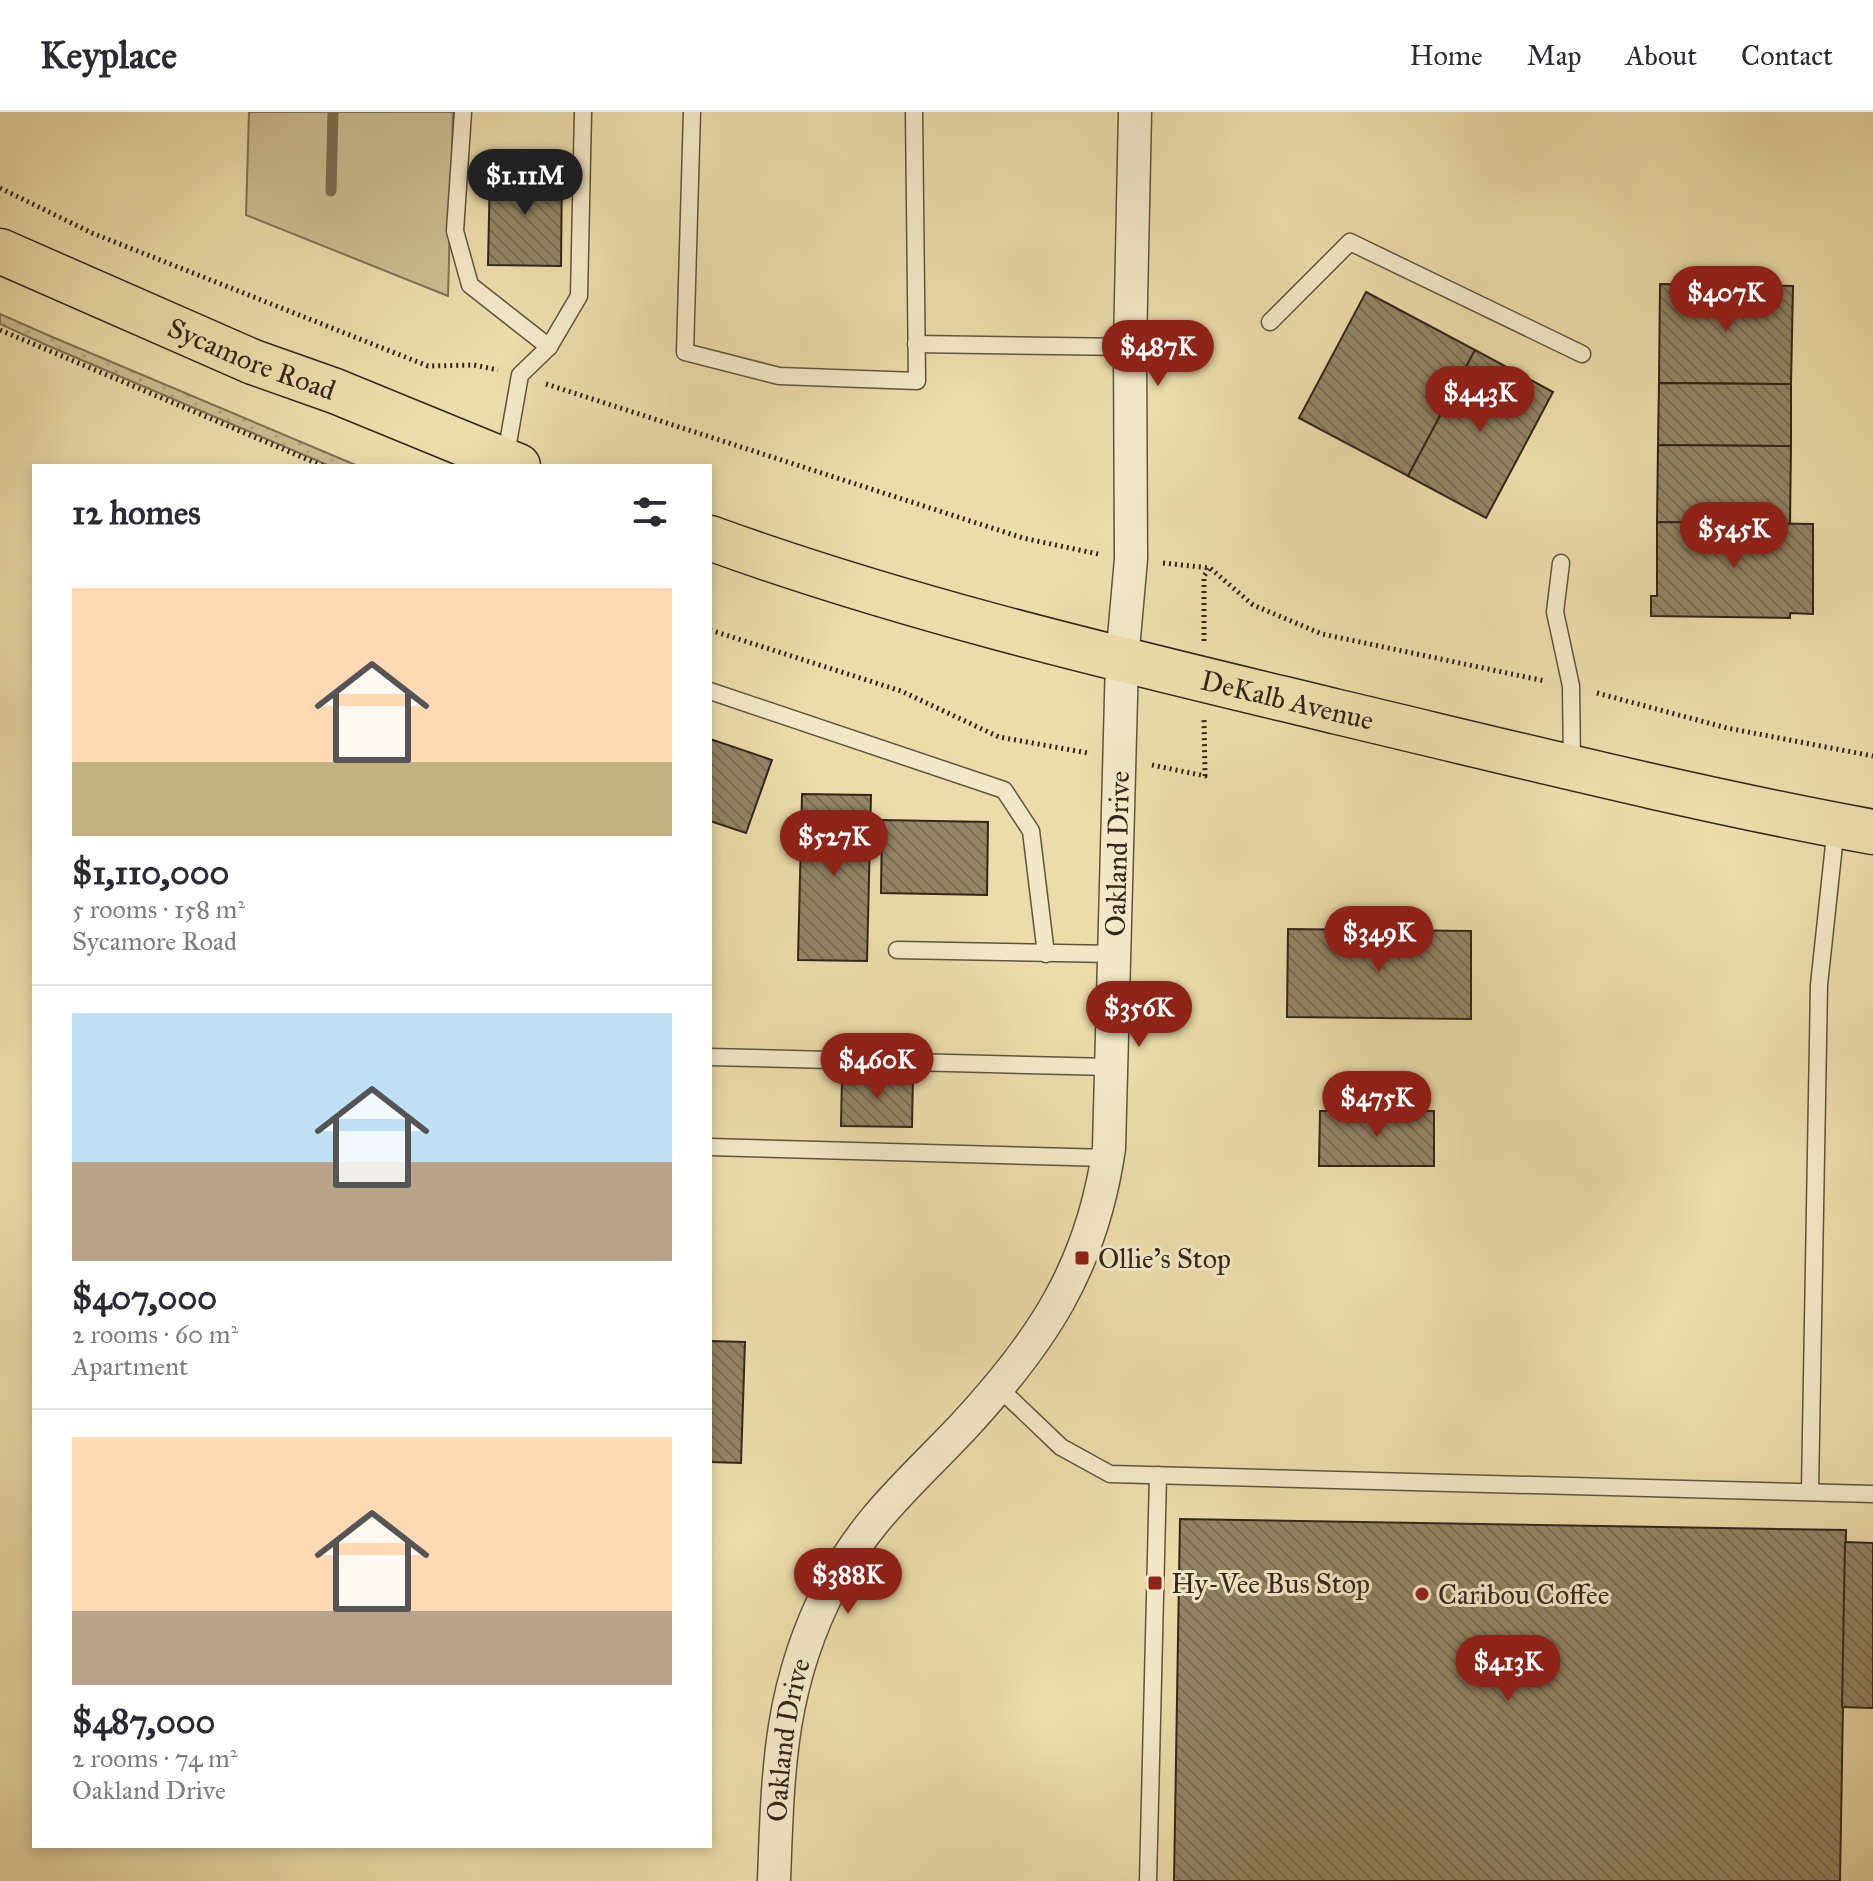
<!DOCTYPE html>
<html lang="en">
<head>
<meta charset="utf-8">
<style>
  body { margin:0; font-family:"IM FELL Great Primer",serif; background:#f7f7f7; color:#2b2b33; height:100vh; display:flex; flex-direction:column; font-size:30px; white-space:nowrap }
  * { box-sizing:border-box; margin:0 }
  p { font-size:26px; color:#7c7c81 }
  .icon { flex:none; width:44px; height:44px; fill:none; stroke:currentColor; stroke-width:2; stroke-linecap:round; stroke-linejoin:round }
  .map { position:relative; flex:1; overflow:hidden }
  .panel { position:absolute; left:32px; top:352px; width:680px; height:1384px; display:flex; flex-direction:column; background:#fff; border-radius:0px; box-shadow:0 4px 12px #0003 }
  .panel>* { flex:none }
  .price { position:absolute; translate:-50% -68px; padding:0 18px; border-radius:28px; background:#8f2418; color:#fff; font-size:26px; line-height:52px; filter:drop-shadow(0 2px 4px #0008) }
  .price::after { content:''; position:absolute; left:50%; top:48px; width:24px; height:18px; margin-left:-12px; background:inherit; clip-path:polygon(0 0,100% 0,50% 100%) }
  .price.active { background:#222; color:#fff }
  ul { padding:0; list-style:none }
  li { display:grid; align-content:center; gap:16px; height:424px; padding:0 40px }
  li+li { border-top:2px solid #e1e1e2 }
  li span { display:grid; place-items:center; height:248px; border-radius:0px; color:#555 }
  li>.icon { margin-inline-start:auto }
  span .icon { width:144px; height:144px; fill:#fffc; stroke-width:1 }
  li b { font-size:34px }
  h2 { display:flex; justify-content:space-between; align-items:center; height:96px; padding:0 40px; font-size:34px }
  header { display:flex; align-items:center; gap:48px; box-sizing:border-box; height:112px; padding:0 40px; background:#fff; border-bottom:2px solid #e1e1e2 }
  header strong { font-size:38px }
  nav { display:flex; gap:44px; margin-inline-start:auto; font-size:28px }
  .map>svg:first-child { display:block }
</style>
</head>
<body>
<header>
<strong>Keyplace</strong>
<nav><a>Home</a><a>Map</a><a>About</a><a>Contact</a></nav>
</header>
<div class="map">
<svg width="1873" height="1769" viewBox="0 0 1873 1769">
  <defs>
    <pattern id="grass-dots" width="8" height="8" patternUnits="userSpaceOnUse" patternTransform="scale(2)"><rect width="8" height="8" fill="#ccbd91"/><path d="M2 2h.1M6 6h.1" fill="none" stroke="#b0a27c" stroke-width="1.8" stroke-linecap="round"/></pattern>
    <pattern id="building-back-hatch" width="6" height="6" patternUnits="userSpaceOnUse" patternTransform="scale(2)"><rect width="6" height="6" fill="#938565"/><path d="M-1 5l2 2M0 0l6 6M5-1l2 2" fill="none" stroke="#796d52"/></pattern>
  </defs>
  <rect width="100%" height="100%" fill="#ebdca9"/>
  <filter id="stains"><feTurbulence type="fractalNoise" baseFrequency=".0025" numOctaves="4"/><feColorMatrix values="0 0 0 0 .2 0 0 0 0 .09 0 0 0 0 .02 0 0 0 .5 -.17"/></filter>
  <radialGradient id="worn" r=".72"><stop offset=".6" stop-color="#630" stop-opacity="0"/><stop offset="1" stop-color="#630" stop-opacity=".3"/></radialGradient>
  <polygon fill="url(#grass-dots)" stroke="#807256" stroke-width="2" points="0,202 50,224 358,354 330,354 44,232 0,212"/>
  <polygon fill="#ccbd91" stroke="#807256" stroke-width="2" points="249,0 453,0 448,184 246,103"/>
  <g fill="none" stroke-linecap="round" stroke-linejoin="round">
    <polyline stroke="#7c6e54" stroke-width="11" points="331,79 333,0"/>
  </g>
  <g fill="url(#building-back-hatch)" stroke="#33261c" stroke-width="2">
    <polygon points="490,56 562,57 561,154 488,153"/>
    <polygon points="1660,172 1793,174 1791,272 1659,271"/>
    <polygon points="1366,180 1475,238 1408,364 1299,306"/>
    <polygon points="1475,238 1553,280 1486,406 1408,364"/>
    <polygon points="1659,271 1791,272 1791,334 1658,333"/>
    <polygon points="1658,333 1791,334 1790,412 1657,410"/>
    <polygon points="1657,410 1813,412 1813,502 1790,501 1790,506 1651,504 1651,484 1657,484"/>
    <polygon points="710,627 772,648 746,721 710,709"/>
    <polygon points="802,682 871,683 867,849 798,848"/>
    <polygon points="882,708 988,710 987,783 881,781"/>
    <polygon points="1288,817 1471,819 1471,907 1287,905"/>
    <polygon points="842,963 913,964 912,1015 841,1014"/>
    <polygon points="1320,999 1434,999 1434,1054 1319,1054"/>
    <polygon points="710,1229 745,1230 741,1351 710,1350"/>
    <polygon points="1180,1407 1846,1418 1840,1769 1174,1769"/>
    <polygon points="1845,1430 1873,1431 1873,1596 1842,1595"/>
  </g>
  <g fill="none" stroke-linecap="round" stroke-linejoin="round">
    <defs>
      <g id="lane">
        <polyline points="463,0 455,119 470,173 549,235"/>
        <polyline points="692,0 685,240 779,264 917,269 914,0"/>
        <polyline points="1270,210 1350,130 1582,242"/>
        <polyline points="916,232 1130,235"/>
        <polyline points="505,348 520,263 549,235 579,184 583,0"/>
        <polyline points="1561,451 1555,500 1571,574 1572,652"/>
        <polyline points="710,579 1004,678 1031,719 1046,842"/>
        <polyline points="897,838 1114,842"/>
        <polyline points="710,945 1111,955"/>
        <polyline points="710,1035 1108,1046"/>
        <polyline points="998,1275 1061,1335 1110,1362 1873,1382"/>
        <polyline points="1810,1379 1819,873 1836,714"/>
        <polyline points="1148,1769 1158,1363"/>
      </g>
      <g id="street">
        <path id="s1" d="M774 1769C778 1659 779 1574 831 1474 867 1406 911 1370 962 1316 1042 1230 1092 1155 1109 1036L1122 548 1131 447 1130 235 1135 0"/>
      </g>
      <g id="primary">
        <path id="s2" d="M0 139 253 250 335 279 518 354"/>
        <path id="s3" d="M710 426C914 500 1127 549 1338 600 1515 642 1693 687 1873 720"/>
      </g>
    </defs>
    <use href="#lane" stroke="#61543f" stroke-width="19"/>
    <use href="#street" stroke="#61543f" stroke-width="35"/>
    <use href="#primary" stroke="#33261c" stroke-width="47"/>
    <g stroke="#33261c" stroke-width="5" stroke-dasharray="2 4" stroke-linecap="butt">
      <polyline points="0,76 92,121 428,254 474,253 498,258"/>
      <polyline points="0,218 323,354"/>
      <polyline points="546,272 1023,426 1098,442"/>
      <polyline points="1163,451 1210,456 1253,493 1322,522 1545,569"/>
      <polyline points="710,518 901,579 999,625 1088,641"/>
      <polyline points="1204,529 1204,464 1209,457"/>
      <polyline points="1597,581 1727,616 1873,644"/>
      <polyline points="1152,653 1205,664 1204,607"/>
    </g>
    <use href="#lane" stroke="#f2e8c7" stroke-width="16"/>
    <use href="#street" stroke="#f2e8c7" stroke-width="32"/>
    <use href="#primary" stroke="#ebdca9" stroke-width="44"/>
  </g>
  <g fill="#8f2418" stroke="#f2e8c7" stroke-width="3">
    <rect x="1074" y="1138" width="16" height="16" rx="4"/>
    <rect x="1147" y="1463" width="16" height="16" rx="4"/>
    <circle cx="1422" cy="1482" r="8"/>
  </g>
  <g text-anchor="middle" stroke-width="6" stroke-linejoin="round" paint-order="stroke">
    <g font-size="28" fill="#33261c" stroke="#f2e8c7">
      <text dy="10" stroke="none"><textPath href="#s2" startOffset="274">Sycamore Road</textPath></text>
      <text dy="10" stroke="none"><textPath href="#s3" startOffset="600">DeKalb Avenue</textPath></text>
      <text dy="10" stroke="none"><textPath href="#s1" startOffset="1126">Oakland Drive</textPath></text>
      <text dy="10" stroke="none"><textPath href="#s1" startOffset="142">Oakland Drive</textPath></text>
    </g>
    <g font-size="28" fill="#33261c" stroke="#f2e8c7" text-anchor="start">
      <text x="1098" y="1156">Ollie's Stop</text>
      <text x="1171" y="1481">Hy-Vee Bus Stop</text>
      <text x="1438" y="1492">Caribou Coffee</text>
    </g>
  </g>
  <rect width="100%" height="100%" filter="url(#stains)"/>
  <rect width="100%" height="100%" fill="url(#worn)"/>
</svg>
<b class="price active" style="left:525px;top:105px">$1.11M</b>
<b class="price" style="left:1726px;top:222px">$407K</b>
<b class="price" style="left:1158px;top:276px">$487K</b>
<b class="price" style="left:1480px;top:322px">$443K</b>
<b class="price" style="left:1734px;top:458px">$545K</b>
<b class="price" style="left:834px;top:766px">$527K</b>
<b class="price" style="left:1379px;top:862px">$349K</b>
<b class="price" style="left:1139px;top:937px">$356K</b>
<b class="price" style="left:877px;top:989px">$460K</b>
<b class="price" style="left:1377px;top:1027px">$475K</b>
<b class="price" style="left:848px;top:1504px">$388K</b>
<b class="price" style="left:1508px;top:1591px">$413K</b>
<section class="panel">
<h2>12 homes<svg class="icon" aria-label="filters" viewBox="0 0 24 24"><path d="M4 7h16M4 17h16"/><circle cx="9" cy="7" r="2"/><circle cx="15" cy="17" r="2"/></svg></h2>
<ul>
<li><span style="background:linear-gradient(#ffd9b3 70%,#c2b280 0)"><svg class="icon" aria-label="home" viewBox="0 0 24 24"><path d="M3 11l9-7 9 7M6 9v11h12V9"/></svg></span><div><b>$1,110,000</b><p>5 rooms · 158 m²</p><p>Sycamore Road</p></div></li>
<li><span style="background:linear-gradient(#bfe0f5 60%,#b9a48a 0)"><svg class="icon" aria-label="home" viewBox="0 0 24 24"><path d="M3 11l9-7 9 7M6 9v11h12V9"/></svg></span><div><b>$407,000</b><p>2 rooms · 60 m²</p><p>Apartment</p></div></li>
<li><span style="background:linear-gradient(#ffd9b3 70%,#b9a48a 0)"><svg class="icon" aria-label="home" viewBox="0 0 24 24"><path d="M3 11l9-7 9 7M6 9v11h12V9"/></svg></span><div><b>$487,000</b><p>2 rooms · 74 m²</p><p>Oakland Drive</p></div></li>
</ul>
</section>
</div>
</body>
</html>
